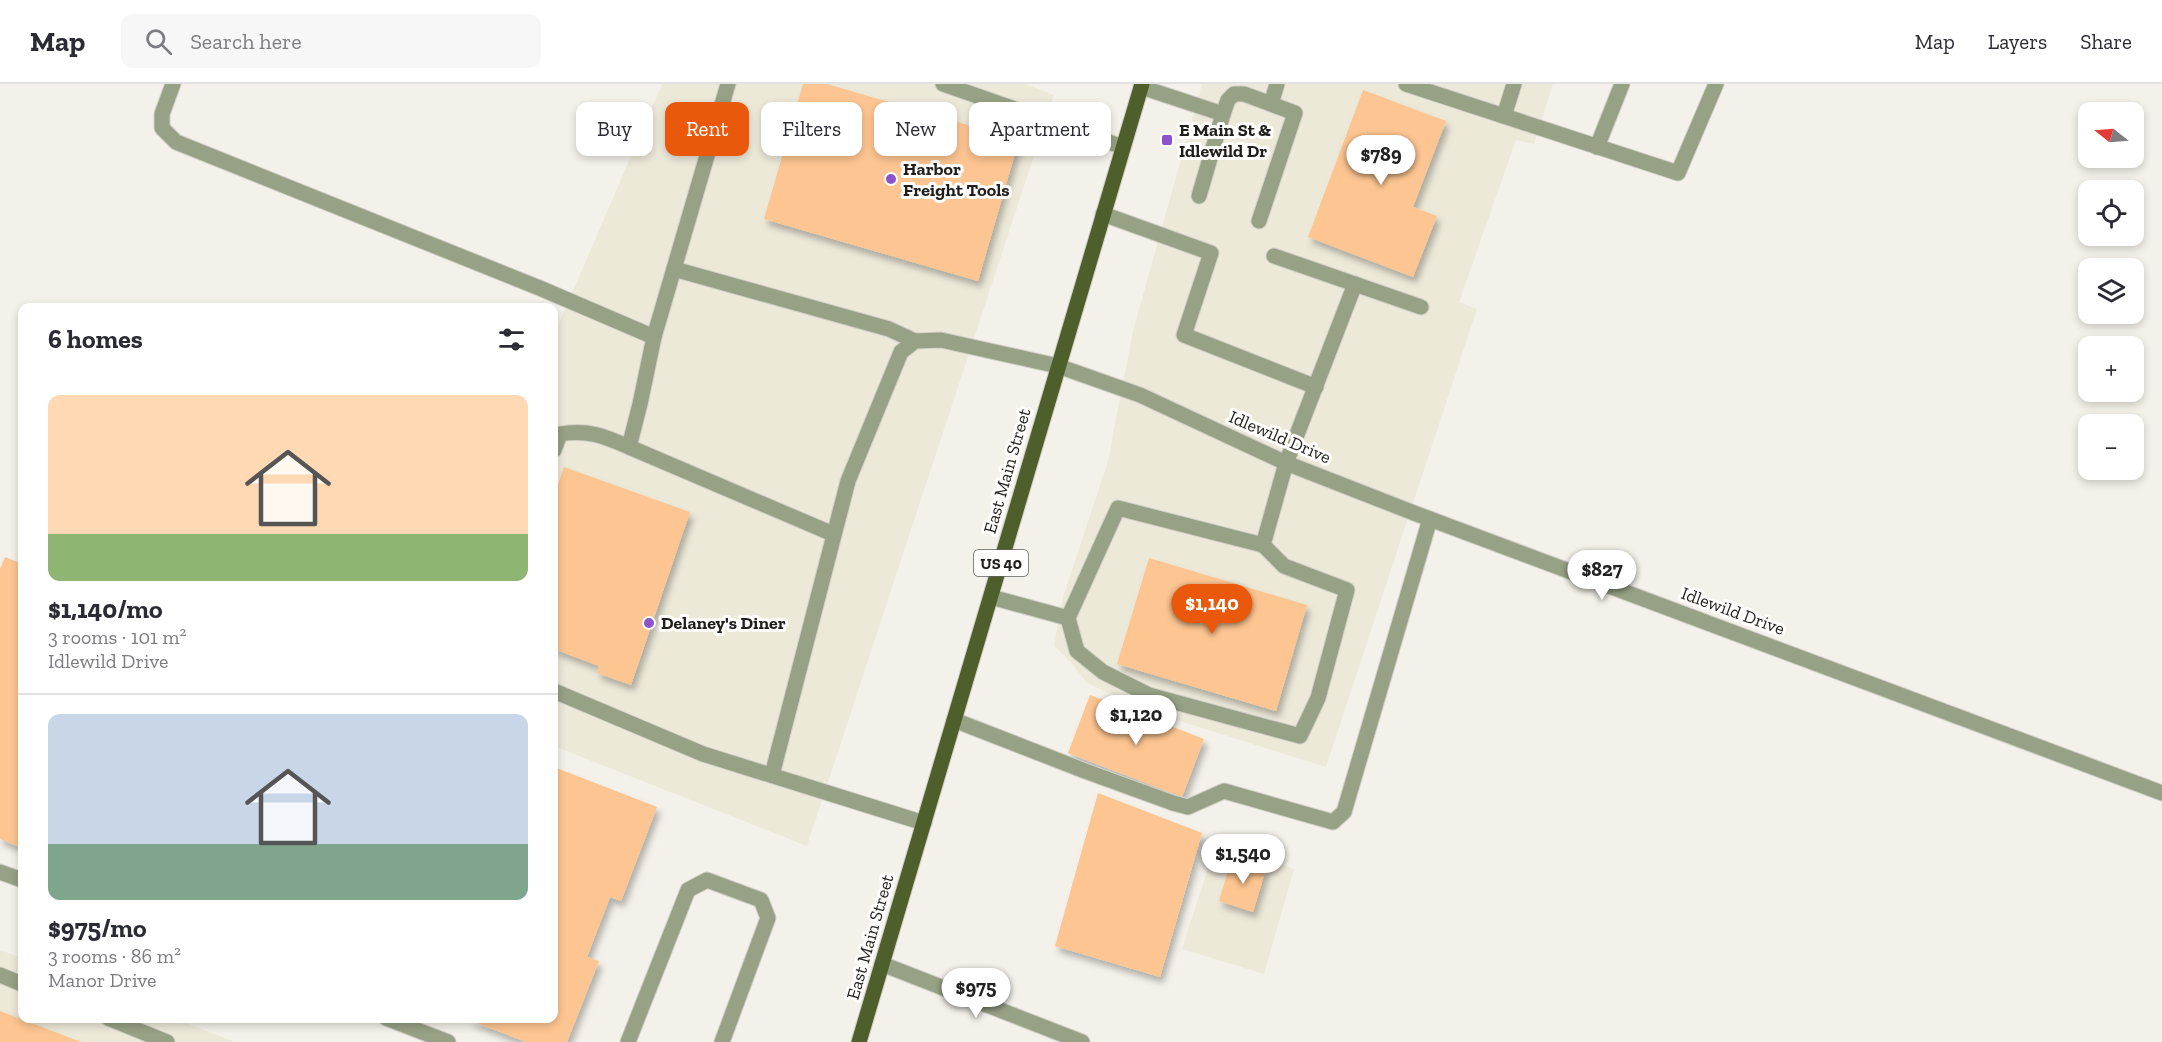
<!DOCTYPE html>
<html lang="en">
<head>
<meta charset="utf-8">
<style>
  body { margin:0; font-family:"Zilla Slab",serif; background:#f7f7f7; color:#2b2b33; height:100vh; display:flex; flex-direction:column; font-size:22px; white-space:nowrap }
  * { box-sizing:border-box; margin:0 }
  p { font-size:20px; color:#7c7c81 }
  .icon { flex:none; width:33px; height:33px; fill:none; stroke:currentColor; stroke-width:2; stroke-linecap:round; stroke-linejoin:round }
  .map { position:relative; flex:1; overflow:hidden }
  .sheet { position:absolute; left:18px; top:219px; width:540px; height:720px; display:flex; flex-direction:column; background:#fff; border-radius:12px; box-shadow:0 3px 9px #0003 }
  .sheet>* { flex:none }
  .banner { position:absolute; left:576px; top:18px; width:570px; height:54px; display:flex; gap:12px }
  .needle { width:39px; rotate:287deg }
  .controls { position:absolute; left:2078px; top:18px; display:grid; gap:12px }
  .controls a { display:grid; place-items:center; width:66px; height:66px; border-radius:12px; background:#fff; box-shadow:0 3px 9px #0003; font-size:30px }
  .price { position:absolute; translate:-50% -51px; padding:0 14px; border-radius:21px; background:#fff; color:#222; font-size:20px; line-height:39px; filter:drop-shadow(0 2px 3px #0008) }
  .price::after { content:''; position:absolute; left:50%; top:36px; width:18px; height:14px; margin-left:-9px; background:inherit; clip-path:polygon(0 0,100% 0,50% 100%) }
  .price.active { background:#ea580c; color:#fff }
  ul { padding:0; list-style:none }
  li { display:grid; align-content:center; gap:12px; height:318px; padding:0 30px }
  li+li { border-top:2px solid #e1e1e2 }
  li span { display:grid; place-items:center; height:186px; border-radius:12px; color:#555 }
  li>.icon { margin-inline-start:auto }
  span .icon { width:108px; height:108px; fill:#fffc; stroke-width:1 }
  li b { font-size:26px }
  h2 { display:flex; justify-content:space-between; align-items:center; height:72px; padding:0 30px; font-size:26px }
  .chip { padding:0 21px; border-radius:12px; background:#fff; box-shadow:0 3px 9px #0003; font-size:21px; line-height:54px }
  .chip.active { background:#ea580c; color:#fff }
  header { display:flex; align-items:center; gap:36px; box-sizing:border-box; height:84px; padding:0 30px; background:#fff; border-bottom:2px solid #e1e1e2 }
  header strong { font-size:28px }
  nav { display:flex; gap:33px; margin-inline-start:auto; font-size:21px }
  .search { width:420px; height:54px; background:#f7f7f7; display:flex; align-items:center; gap:15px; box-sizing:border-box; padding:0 21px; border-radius:12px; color:#7c7c81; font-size:22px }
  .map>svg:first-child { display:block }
</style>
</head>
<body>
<header>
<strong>Map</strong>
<div class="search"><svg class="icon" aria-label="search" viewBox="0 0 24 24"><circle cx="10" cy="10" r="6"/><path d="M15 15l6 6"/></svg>Search here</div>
<nav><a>Map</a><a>Layers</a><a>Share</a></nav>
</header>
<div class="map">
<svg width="2162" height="958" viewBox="0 0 2162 958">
  <defs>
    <filter id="shadow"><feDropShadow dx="3.5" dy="6" stdDeviation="3" flood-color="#0004"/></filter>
  </defs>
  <rect width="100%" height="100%" fill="#f3f1e9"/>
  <g fill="#ede9d9">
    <polygon points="662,0 1025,0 1054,11 807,762 554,662 554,251"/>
    <polygon points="1202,0 1553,0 1534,60 1516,56 1459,218 1477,225 1326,683 1147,627 1087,599 1070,577 1054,562 1063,513 1108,377 1133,247"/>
    <polygon points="1217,756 1294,785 1264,890 1182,865"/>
    <polygon points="0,866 22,874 22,934 175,935 235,958 0,958"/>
  </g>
  <g fill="#fdc591" filter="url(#shadow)">
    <polygon points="803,0 827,0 1019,56 978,197 764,135"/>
    <polygon points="1363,6 1446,37 1413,123 1437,132 1413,193 1308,153"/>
    <polygon points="564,383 690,428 631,601 597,589 599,582 554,565 554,412"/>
    <polygon points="5,473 22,480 22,764 0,755 0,485"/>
    <polygon points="1149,474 1307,521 1276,627 1117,580"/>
    <polygon points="1090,611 1204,655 1182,713 1068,669"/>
    <polygon points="554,683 657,723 621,817 610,813 587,873 599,877 567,958 526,958 466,935 554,934"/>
    <polygon points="1098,709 1202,749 1160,893 1055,862"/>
    <polygon points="1232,774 1266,785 1253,828 1219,817"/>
    <polygon points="0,927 81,958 0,958"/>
  </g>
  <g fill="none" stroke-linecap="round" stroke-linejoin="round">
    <defs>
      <g id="service">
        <polyline points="173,0 162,30 162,44 176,58 542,205 654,253"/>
        <polyline points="943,0 1123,63"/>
        <polyline points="1406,0 1678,89 1716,0"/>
        <polyline points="1141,3 1223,30 1228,16 1234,10 1244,10 1271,20"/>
        <polyline points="1504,32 1514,0"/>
        <polyline points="1597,63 1622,0"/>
        <polyline points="1199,112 1223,30"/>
        <polyline points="1103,130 1211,169 1184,251 1316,303"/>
        <polyline points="1259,137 1295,29 1271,20 1277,0"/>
        <polyline points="1274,172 1421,223"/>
        <polyline points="674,185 889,245 915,257"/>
        <polyline points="629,363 833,450"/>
        <path d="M554 366 560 350C587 345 604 352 629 363L640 320 654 253 728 0"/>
        <polyline points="991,513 1068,534 1077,567 1103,588 1149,611 1300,652 1318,614 1347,506 1284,482 1263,461 1286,379 1355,200"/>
        <polyline points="1068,534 1118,424 1263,461"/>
        <polyline points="554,607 703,670 924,739"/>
        <polyline points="954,636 1085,687 1173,719 1188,723 1224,707 1333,738 1344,728 1430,435"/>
        <polyline points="772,691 848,397 901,268 915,257 941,256 1058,282"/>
        <polyline points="0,788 22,796"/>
        <polyline points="0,891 22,900"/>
        <polyline points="108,934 167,958"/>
        <polyline points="386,934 448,958"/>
        <polyline points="628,958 688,806 707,796 761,816 768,834 722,958"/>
      </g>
      <g id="minor">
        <polyline points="1058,282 1140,311 1286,379 1414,429 2162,709"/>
        <polyline points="882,880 1082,958"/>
      </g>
      <polyline id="primary" points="859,958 1142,0"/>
    </defs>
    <use href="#service" stroke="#d1cfc8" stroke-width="17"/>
    <use href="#minor" stroke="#d1cfc8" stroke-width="17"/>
    <use href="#primary" stroke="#d1cfc8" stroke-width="17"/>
    <use href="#service" stroke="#97a185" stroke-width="15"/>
    <use href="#minor" stroke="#97a185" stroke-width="15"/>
    <use href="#primary" stroke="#4e5f2b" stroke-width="15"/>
  </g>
  <g fill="#8c54cc" stroke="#fffefd" stroke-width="2">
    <rect x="1161" y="50" width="12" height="12" rx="3"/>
    <circle cx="891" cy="95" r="6"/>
    <circle cx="649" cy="539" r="6"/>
  </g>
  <g text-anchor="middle" stroke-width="6" stroke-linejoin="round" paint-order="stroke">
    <rect fill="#fffefd" stroke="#62615f" stroke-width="1.5" x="974" y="466" width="54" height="26" rx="4.5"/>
    <g font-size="16" font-weight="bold" fill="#1f1e1b">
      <text x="1001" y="485">US 40</text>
    </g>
    <g font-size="18" font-weight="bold" fill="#1f1e1b" stroke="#fffefd" text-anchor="start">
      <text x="1179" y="52">E Main St &amp;<tspan x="1179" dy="21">Idlewild Dr</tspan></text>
      <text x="903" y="91">Harbor<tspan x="903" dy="21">Freight Tools</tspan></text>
      <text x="661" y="545">Delaney's Diner</text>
    </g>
    <g font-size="18" fill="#1f1e1b" stroke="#fffefd">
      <text transform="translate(1280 353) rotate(23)" y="6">Idlewild Drive</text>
      <text transform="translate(1007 387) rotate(-74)" y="6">East Main Street</text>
      <text transform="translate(1733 527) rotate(20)" y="6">Idlewild Drive</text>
      <text transform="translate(870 853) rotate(-74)" y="6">East Main Street</text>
    </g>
  </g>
</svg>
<div class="controls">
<a><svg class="needle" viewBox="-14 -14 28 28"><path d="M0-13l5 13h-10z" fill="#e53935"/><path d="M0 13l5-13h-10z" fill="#7c7c81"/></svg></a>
<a><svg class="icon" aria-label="locate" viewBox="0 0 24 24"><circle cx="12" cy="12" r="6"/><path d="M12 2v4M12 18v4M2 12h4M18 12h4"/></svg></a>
<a><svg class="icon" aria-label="layers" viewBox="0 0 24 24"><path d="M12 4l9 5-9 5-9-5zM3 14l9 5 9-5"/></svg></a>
<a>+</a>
<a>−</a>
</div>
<b class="price" style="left:1381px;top:102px">$789</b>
<b class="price" style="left:1602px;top:517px">$827</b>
<b class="price active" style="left:1212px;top:551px">$1,140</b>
<b class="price" style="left:1136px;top:662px">$1,120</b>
<b class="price" style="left:1243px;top:801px">$1,540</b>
<b class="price" style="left:976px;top:935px">$975</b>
<div class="banner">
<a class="chip">Buy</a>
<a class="chip active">Rent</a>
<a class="chip">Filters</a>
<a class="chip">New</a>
<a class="chip">Apartment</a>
</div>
<section class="sheet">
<h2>6 homes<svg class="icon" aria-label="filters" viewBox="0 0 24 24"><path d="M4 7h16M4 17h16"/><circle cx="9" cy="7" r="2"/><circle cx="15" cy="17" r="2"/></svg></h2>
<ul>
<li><span style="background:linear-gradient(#ffd9b3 75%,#8fb573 0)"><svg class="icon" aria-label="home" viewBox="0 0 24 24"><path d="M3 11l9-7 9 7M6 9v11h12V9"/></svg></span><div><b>$1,140/mo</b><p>3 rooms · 101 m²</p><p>Idlewild Drive</p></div></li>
<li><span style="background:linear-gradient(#c9d6e8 70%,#7fa58c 0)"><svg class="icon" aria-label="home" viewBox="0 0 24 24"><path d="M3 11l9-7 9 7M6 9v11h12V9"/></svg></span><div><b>$975/mo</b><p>3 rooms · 86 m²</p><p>Manor Drive</p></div></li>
</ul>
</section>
</div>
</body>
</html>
